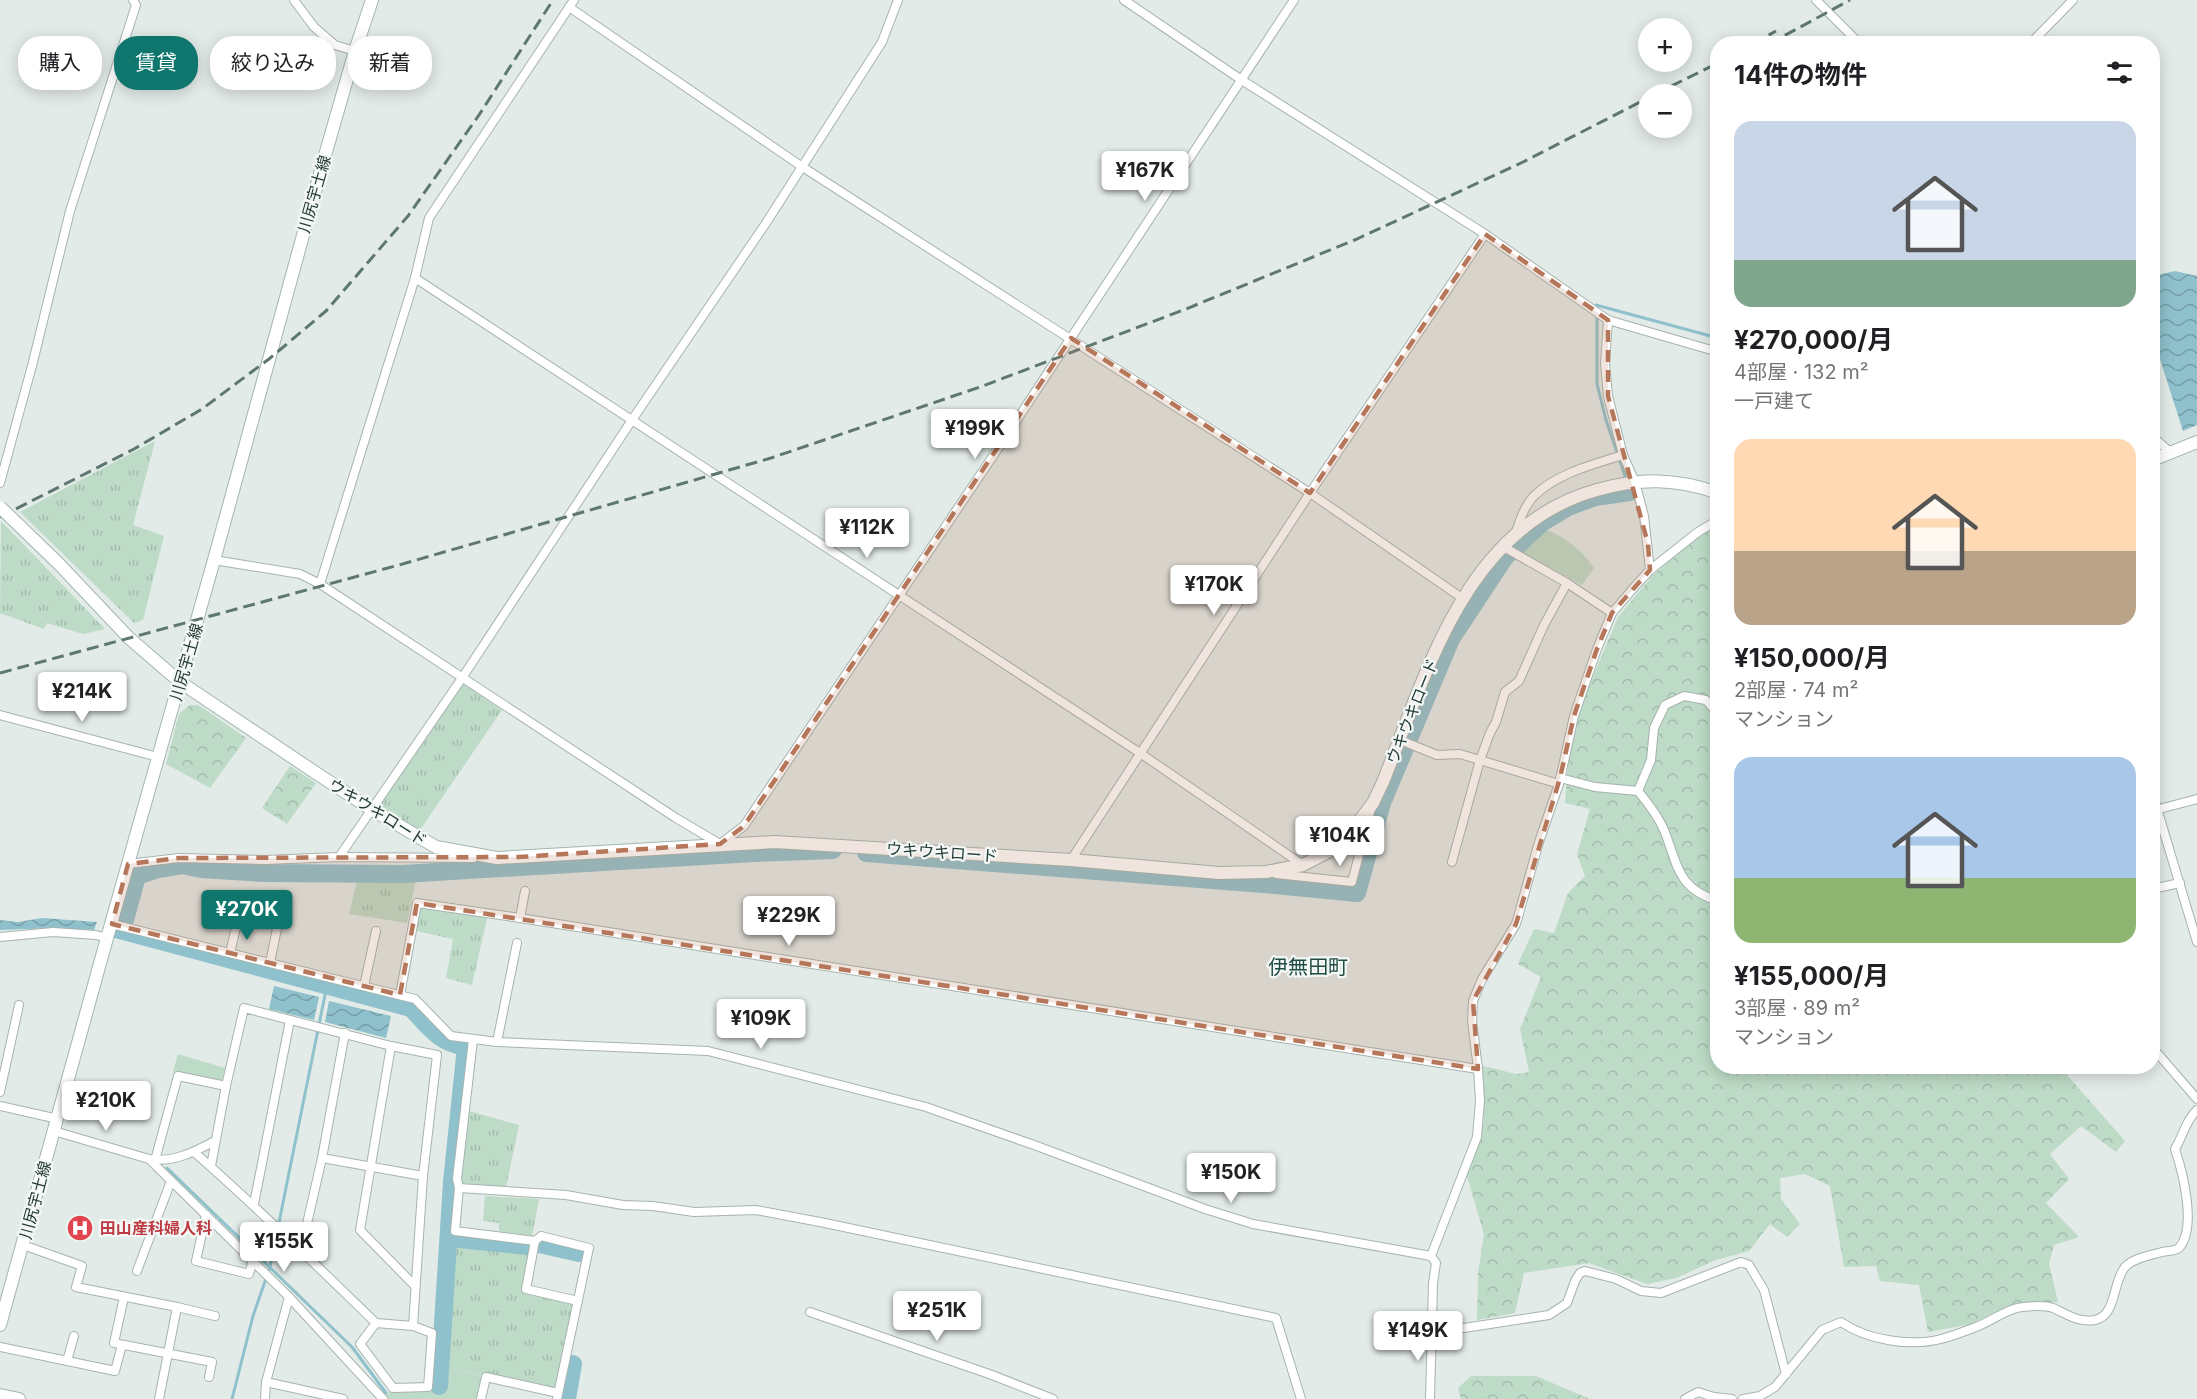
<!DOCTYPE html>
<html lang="ja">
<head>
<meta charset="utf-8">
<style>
  body { margin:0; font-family:Inter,"Noto Sans JP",sans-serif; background:#f2f2f2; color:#202124; height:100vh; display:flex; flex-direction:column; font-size:22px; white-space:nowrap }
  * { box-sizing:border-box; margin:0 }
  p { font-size:20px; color:#757577 }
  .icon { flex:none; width:33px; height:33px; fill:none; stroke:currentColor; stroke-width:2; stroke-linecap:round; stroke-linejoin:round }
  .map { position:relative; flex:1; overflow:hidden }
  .panel { position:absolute; left:1710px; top:36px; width:450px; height:1038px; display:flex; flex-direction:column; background:#fff; border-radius:24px; box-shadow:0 3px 15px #0003 }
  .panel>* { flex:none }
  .hud { position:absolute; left:18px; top:36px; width:570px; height:54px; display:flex; gap:12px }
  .fabs { position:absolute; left:1638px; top:18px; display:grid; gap:12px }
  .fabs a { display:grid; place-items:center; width:54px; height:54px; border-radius:50%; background:#fff; box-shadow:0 3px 15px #0003; font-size:30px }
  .price { position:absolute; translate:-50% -51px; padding:0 14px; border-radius:6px; background:#fff; color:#222; font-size:20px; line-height:39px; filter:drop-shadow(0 2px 3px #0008) }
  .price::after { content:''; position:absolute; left:50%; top:36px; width:18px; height:14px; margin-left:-9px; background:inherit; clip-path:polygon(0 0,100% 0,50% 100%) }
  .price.current { background:#0f766e; color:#fff }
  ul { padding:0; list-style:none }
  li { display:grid; align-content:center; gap:12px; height:318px; padding:0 24px }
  li span { display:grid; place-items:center; height:186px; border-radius:18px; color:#555 }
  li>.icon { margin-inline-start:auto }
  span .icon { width:108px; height:108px; fill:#fffc; stroke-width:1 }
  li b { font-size:26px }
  h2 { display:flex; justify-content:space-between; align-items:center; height:72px; padding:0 24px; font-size:26px }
  .pill { padding:0 21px; border-radius:24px; background:#fff; box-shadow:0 3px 15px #0003; font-size:21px; line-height:54px }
  .pill.current { background:#0f766e; color:#fff }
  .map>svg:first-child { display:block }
</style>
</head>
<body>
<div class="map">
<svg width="2197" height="1399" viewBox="0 0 2197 1399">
  <defs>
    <pattern id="grass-tufts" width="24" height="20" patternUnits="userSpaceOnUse" patternTransform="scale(1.5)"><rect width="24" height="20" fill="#bddbc6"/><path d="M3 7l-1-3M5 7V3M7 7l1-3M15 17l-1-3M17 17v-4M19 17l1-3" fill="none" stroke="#a2bdab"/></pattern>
    <pattern id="forest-crowns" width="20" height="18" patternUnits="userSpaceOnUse" patternTransform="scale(1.5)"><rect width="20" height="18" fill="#bddbc6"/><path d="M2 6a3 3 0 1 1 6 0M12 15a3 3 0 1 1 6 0" fill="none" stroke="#a2bdab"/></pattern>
    <pattern id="water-waves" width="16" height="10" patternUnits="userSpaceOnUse" patternTransform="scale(1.5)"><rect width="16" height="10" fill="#8fc1cc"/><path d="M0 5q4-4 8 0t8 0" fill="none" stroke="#759ea6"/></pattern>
  </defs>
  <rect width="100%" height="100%" fill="#e3ebe8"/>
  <g fill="url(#grass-tufts)">
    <polygon points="155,441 133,525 164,536 143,620 134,623 20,512"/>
    <polygon points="1,521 105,629 106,629 83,634 47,623 44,629 0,613"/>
    <polygon points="463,683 502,710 420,830 397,820 376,807"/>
    <polygon points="358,877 416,880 407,923 349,914"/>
    <polygon points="421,906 487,918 472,985 446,978 453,939 416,931"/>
    <polygon points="469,1111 519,1125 506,1187 462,1183 459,1180"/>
    <polygon points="485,1196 539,1199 532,1236 499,1231 499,1223 483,1221"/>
    <polygon points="454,1244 533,1251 526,1289 578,1301 558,1393 444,1367"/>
  </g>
  <g fill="url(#forest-crowns)">
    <polygon points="1717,525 1718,1066 2060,1067 2125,1141 2116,1152 2081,1126 2050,1154 2069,1179 2046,1203 2079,1237 2054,1245 2049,1264 2058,1302 2008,1306 1971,1324 1928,1332 1919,1285 1880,1281 1876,1266 1844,1267 1830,1186 1805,1174 1780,1178 1781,1199 1800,1224 1787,1237 1770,1224 1749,1251 1716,1260 1676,1278 1647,1284 1589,1263 1524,1273 1515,1313 1477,1320 1478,1273 1484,1234 1466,1173 1484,1123 1483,1066 1516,1074 1529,1072 1520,1029 1541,977 1518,964 1534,929 1554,933 1568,893 1585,876 1577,854 1590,809 1565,803 1568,763 1578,712 1618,617 1652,576 1687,546"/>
    <polygon points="190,705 197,705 203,708 246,738 210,788 166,764 179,714"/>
    <polygon points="290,766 316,783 287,824 262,808"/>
    <polygon points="1471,1376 1536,1376 1590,1399 1461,1399 1458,1388"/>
  </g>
  <g fill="#bddbc6">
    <path d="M1542 528C1564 536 1581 549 1594 568L1582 585 1511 546 1532 529Z"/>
    <polygon points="178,1054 225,1068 221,1083 173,1072"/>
    <polygon points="444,1367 486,1377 481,1399 383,1399 393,1388 428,1387 441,1390"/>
  </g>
  <g fill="url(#water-waves)">
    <polygon points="2175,271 2197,276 2197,425 2183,431 2159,356 2153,316 2153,276"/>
    <polygon points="42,918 97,922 94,930 56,928 0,930 0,920 18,922"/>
    <polygon points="274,986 319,997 314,1020 269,1009"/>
    <polygon points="329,1001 391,1016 386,1038 325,1022"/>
  </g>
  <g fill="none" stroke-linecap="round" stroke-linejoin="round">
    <g stroke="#8fc1cc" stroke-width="3">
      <polyline points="1597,309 1596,305 1718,338"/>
      <polyline points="1597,316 1597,384 1606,420 1626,479"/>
      <polyline points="167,1168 352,1347 386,1393"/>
      <polyline points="232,1399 253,1316 270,1267 327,985"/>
    </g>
    <g stroke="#8fc1cc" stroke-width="18">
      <polyline points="866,853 1275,885 1357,893 1382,803 1451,639 1505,557 1543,522 1568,507 1595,497 1630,492"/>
      <polyline points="125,920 137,876 158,869 182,865 201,869 264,873 403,874 754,853 833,850"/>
      <path d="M116 929 411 1008C429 1027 439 1043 466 1047L452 1182 439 1386"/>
      <polyline points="449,1238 527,1246"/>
      <polyline points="539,1244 579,1253"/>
      <polyline points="567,1399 573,1364"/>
    </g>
    <defs>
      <g id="street">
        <polyline points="294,0 314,27 335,45 355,51"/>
        <polyline points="1124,0 1240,79 1485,234 1608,320 1718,352"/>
        <polyline points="1816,0 1860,44"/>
        <polyline points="569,7 801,166 1310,493 1462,598"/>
        <polyline points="2030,44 2073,0"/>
        <polyline points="415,278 1140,753 1303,865"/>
        <polyline points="1608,320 1605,363 1608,396 1623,455 1635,482 1644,516 1650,570"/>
        <polyline points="2152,436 2171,453"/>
        <polyline points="0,483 33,362 70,211 136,5 133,0"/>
        <path d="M1516 532C1520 520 1524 507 1533 497 1555 474 1594 464 1623 455"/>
        <polyline points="1502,546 1567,583 1612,613"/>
        <polyline points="214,560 300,574 320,584 676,818 720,844 744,826 995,453 1294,0"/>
        <polyline points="320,584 415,278 429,218 574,0"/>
        <polyline points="0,715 158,757"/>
        <polyline points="1400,740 1437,755 1460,754 1559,784"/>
        <path d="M1560 778 1595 787 1638 791C1648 803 1658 816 1664 830 1678 864 1676 888 1718 901"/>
        <polyline points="1638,791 1651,760 1654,728 1665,705 1684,696 1706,700 1718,714"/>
        <polyline points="2152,792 2197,942"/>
        <polyline points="2159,809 2197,799"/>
        <polyline points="339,857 462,678 632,420 766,223 882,42 898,0"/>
        <polyline points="1071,860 1310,493 1485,234"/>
        <polyline points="1452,862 1480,760 1490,733 1496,722 1505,692 1519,681 1544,625 1567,583"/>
        <polyline points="128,864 179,858 265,860 339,857 473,858"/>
        <polyline points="1276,874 1352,882 1371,809"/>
        <polyline points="2152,889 2180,883"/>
        <polyline points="520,918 1478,1069"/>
        <polyline points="112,924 415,999 451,1036 497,1042 708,1051 926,1107 1034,1145 1205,1209 1253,1224 1431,1256 1436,1263 1433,1283 1430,1399"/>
        <polyline points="0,937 53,932 96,935 107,938"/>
        <polyline points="230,953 237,923"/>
        <polyline points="270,963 283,899"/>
        <polyline points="364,986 376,931"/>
        <polyline points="400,995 417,903 520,918 525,891"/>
        <polyline points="473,1040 457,1179 459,1188 566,1195 623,1205 653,1206 694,1212 756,1210 820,1222 1276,1318 1301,1399"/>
        <polyline points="497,1042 517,943"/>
        <polyline points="391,1046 360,1230 415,1286"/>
        <polyline points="2152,1047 2197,1099"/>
        <polyline points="0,1092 19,1005"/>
        <polyline points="0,1106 58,1119"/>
        <path d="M54 1131 149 1159C173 1163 194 1152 215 1141"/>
        <path d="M194 1152C257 1207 316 1265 376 1323L413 1326 423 1176 437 1055 391 1046 244 1008 226 1086 211 1166"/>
        <polyline points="322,1158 423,1176"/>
        <polyline points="149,1159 289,1297 383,1399"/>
        <polyline points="155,1160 178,1076 226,1086"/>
        <polyline points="459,1188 455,1231 535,1241 526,1289 578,1301"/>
        <polyline points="254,1204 290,1020"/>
        <polyline points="206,1215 196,1261 249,1274 253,1260"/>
        <polyline points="535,1241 541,1236 589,1248 557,1399"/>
        <polyline points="23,1245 82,1266 76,1287 177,1307 159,1399"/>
        <polyline points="301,1250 322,1158 345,1033"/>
        <polyline points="1431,1256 1477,1137 1480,1100 1478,1069 1472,1021 1473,1001 1482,979 1516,924 1539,842 1559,784 1574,716 1597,649 1612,613 1637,584 1650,570 1698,532 1718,520"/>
        <polyline points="137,1271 171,1181"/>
        <polyline points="124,1297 114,1343 212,1362 209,1377"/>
        <polyline points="177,1307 215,1316"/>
        <polyline points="810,1312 992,1375 1053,1399"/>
        <polyline points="376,1323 360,1344 393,1388 428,1387 432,1333 413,1326"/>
        <polyline points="1432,1325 1464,1328 1549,1315 1567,1303 1575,1281 1580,1273 1585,1271 1616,1279 1641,1291 1661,1293 1741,1262 1749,1265 1764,1290 1786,1374"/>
        <polyline points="0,1347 115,1371 122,1345"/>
        <polyline points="67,1361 74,1336"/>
        <polyline points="266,1382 343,1399"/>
        <polyline points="265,1399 266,1382 289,1297"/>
        <polyline points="481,1399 486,1377 558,1393"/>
        <polyline points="1685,1399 1698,1392 1714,1397 1732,1399"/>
        <path d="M1743 1399 1760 1396 1775 1387 1822 1330 1841 1322C1867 1340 1910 1347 1941 1339 1953 1336 1965 1331 1976 1327 1990 1322 2002 1312 2017 1308 2025 1306 2045 1305 2053 1308 2067 1314 2078 1323 2095 1320 2117 1315 2112 1283 2125 1267 2133 1258 2151 1255 2162 1252 2167 1251 2175 1251 2179 1248 2197 1228 2183 1173 2175 1149 2183 1136 2186 1120 2197 1110"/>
      </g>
      <g id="secondary">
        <polyline points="2152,460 2197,442"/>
        <path d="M59 564 129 638 180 682 316 773 371 809 436 847 497 858 775 842 1071 860 1219 873 1266 872 1303 865 1341 845 1373 803 1383 782C1428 670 1466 526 1597 490 1640 478 1676 478 1718 493"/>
        <polyline points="0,1325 107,938 214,560 322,166 355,51 372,0"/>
        <polyline points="0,1395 19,1399"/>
      </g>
    </defs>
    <use href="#street" stroke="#a6b3af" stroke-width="10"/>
    <use href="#secondary" stroke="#a2b6b0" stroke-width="14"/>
    <use href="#street" stroke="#fff" stroke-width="8"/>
    <use href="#secondary" stroke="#fff" stroke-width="12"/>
    <g stroke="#5e7771" stroke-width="3" stroke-dasharray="12 6" stroke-linecap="butt">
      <polyline points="1753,44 1776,31"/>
      <polyline points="1769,44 1850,0"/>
      <polyline points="1655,94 1718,63"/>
      <polyline points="0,517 134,449 202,409 269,359 326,311 408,216 479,115 553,0"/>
      <polyline points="0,673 399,565 771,458 980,387 1186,309 1357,239 1523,162 1648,98"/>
    </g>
    <defs>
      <polyline id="secondary-bridge" points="0,507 59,564"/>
    </defs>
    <use href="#secondary-bridge" stroke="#a2b6b0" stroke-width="14" stroke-linecap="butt"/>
    <use href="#secondary-bridge" stroke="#fff" stroke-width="12"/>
  </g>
  <path fill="#b67659" fill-opacity="0.2" stroke="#b67659" stroke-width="4.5" stroke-dasharray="12 8" stroke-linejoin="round" d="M1485 234 1608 320V396L1648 544 1650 570 1612 613 1597 649 1574 716 1560 778 1516 924 1473 1001 1478 1069 417 903 400 995 112 924 128 864 179 858 519 857 720 844 744 826 1071 338 1310 493Z"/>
  <defs>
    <symbol id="hospital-disc" viewBox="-11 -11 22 22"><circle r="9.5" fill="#e0444e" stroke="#f3f8f6"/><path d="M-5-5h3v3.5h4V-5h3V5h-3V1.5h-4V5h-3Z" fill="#fff"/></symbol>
  </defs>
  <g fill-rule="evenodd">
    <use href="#hospital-disc" x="65" y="1213" width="30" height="30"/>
  </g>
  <g text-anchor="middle" stroke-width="4.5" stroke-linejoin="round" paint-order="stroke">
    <g font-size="16" fill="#243b36" stroke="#f3f8f6">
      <text transform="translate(314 194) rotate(-74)" y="6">川尻宇土線</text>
      <text transform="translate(186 662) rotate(-74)" y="6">川尻宇土線</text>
      <text transform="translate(1412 711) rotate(-68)" y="6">ウキウキロード</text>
      <text transform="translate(378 812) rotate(32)" y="6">ウキウキロード</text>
      <text transform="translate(942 852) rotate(4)" y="6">ウキウキロード</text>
      <text transform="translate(35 1200) rotate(-75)" y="6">川尻宇土線</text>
    </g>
    <g font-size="16" font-weight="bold" fill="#be3a42" stroke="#f3f8f6" text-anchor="start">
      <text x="100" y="1234">田山産科婦人科</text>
    </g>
    <g font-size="20" fill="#214c43" stroke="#f3f8f6">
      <text x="1308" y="974">伊無田町</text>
    </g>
  </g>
</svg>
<div class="fabs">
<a>+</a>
<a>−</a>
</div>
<b class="price" style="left:1145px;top:202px">¥167K</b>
<b class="price" style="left:975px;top:460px">¥199K</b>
<b class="price" style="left:867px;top:559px">¥112K</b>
<b class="price" style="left:1214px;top:616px">¥170K</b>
<b class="price" style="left:82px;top:723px">¥214K</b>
<b class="price" style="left:1340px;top:867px">¥104K</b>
<b class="price current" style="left:247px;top:941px">¥270K</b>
<b class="price" style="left:789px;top:947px">¥229K</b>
<b class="price" style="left:761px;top:1050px">¥109K</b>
<b class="price" style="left:106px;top:1132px">¥210K</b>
<b class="price" style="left:1231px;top:1204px">¥150K</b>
<b class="price" style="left:284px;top:1273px">¥155K</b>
<b class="price" style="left:937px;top:1342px">¥251K</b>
<b class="price" style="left:1418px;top:1362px">¥149K</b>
<div class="hud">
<a class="pill">購入</a>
<a class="pill current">賃貸</a>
<a class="pill">絞り込み</a>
<a class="pill">新着</a>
</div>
<section class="panel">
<h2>14件の物件<svg class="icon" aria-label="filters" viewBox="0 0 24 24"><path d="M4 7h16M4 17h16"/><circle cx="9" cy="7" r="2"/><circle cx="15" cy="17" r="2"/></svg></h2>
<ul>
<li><span style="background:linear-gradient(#c9d6e8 75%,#7fa58c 0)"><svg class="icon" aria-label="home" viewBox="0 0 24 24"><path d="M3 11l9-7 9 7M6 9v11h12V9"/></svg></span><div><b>¥270,000/月</b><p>4部屋 · 132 m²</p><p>一戸建て</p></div></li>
<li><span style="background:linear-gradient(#ffd9b3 60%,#b9a48a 0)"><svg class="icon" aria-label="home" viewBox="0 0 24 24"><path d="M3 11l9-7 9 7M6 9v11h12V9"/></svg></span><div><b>¥150,000/月</b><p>2部屋 · 74 m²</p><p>マンション</p></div></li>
<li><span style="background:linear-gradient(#a9c7e8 65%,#8fb573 0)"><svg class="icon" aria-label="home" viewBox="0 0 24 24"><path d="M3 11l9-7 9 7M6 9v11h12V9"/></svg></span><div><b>¥155,000/月</b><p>3部屋 · 89 m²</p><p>マンション</p></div></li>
</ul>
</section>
</div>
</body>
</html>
